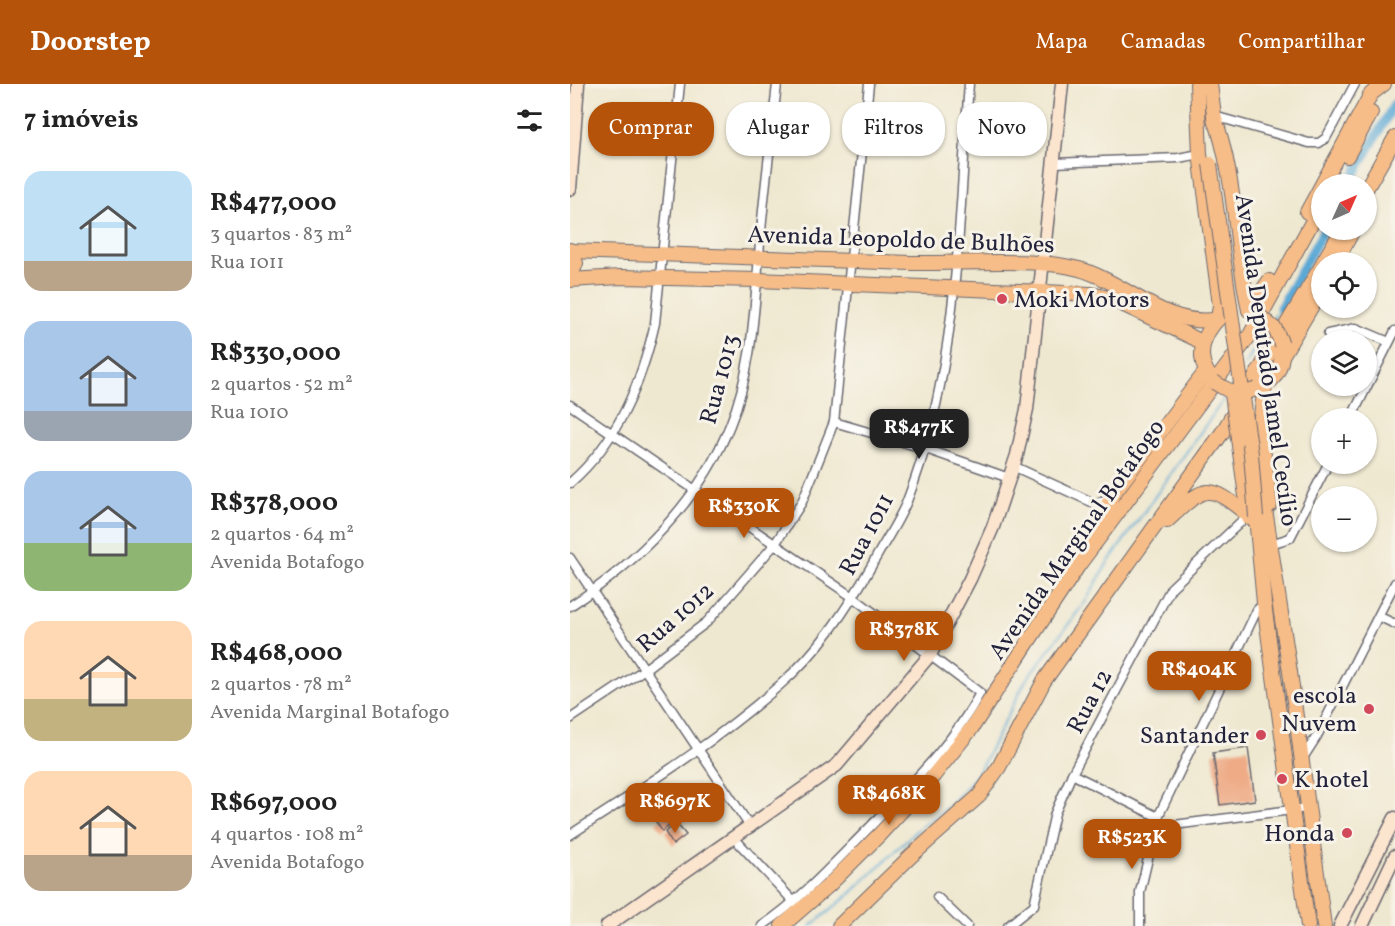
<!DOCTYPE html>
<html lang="pt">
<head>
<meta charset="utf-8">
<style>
  body { margin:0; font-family:Vollkorn,serif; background:#f6f6f6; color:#222; height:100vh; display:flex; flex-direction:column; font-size:22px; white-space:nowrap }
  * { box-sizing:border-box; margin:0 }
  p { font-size:20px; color:#767676 }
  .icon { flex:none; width:33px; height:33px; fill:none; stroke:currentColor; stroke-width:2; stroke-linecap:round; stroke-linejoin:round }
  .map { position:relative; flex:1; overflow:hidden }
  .panel { display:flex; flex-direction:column; background:#fff; width:570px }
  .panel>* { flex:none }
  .guide { position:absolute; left:18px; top:18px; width:570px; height:54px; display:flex; gap:12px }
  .needle { width:39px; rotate:45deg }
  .tools { position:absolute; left:741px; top:90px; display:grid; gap:12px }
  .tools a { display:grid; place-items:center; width:66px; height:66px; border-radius:50%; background:#fff; box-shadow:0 2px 4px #0004; font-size:30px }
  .price { position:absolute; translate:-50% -51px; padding:0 14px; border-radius:12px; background:#b45309; color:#fff; font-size:20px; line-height:39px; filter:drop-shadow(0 2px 3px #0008) }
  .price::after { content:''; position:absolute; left:50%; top:36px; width:18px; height:14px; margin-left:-9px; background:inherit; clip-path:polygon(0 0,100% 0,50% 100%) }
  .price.current { background:#222; color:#fff }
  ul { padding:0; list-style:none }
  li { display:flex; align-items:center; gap:18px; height:150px; padding:0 24px }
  li span { display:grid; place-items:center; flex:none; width:168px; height:120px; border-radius:18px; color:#555 }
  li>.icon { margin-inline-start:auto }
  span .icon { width:72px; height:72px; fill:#fffc; stroke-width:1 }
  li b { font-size:26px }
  h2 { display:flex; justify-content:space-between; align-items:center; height:72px; padding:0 24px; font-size:26px }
  .chip { padding:0 21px; border-radius:24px; background:#fff; box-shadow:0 2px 4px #0004; font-size:21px; line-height:54px }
  .chip.current { background:#b45309; color:#fff }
  header { display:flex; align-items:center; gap:36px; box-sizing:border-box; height:84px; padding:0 30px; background:#b45309; color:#fff }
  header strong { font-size:28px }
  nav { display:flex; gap:33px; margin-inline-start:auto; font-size:21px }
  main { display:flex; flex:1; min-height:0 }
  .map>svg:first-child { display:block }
</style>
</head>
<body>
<header>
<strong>Doorstep</strong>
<nav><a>Mapa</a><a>Camadas</a><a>Compartilhar</a></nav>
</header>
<main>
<section class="panel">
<h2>7 imóveis<svg class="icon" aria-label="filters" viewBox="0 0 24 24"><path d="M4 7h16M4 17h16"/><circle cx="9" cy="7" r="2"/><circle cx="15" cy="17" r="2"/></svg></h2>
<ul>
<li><span style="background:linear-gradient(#bfe0f5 75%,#b9a48a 0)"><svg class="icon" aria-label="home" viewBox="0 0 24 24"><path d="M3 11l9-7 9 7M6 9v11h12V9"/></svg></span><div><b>R$477,000</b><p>3 quartos · 83 m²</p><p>Rua 1011</p></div></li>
<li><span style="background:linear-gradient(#a9c7e8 75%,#9aa5b1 0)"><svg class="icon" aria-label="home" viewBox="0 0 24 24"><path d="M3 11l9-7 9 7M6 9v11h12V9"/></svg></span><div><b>R$330,000</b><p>2 quartos · 52 m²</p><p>Rua 1010</p></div></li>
<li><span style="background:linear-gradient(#a9c7e8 60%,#8fb573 0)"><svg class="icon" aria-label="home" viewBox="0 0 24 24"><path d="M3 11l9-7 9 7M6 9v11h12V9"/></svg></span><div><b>R$378,000</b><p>2 quartos · 64 m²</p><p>Avenida Botafogo</p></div></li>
<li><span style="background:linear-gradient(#ffd9b3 65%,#c2b280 0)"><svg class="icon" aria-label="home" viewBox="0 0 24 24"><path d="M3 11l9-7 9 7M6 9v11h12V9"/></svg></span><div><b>R$468,000</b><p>2 quartos · 78 m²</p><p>Avenida Marginal Botafogo</p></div></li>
<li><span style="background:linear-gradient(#ffd9b3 70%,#b9a48a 0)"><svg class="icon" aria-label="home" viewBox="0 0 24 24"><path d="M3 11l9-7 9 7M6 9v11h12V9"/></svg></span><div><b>R$697,000</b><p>4 quartos · 108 m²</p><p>Avenida Botafogo</p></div></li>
</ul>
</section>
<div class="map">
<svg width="825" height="842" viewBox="0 0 825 842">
  <rect width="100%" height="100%" fill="#f7f3e8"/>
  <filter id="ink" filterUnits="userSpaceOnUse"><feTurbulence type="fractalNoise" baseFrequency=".0167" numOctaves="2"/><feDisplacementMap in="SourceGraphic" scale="12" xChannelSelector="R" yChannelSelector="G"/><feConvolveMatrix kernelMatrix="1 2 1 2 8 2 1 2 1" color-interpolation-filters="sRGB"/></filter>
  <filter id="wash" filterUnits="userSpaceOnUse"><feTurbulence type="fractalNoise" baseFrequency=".008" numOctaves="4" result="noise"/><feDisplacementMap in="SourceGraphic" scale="24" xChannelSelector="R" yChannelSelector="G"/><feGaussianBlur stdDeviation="1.35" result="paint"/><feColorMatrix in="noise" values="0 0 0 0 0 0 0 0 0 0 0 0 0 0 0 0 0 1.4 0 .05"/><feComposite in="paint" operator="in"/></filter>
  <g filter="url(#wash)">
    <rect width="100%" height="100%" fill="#efe8d0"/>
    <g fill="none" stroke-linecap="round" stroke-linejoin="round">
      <g stroke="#5ca9d5" stroke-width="2">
        <polyline points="701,237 710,224"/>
        <polyline points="675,281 696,244"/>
        <polyline points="241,842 281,809 348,745 380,721 407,691 456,596 516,517 537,480 657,311"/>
      </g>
      <g stroke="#5ca9d5" stroke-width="9">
        <polyline points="779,100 825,19"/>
        <polyline points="710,224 754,146"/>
      </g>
    </g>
    <g id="blocks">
      <g fill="#eeab86">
        <polygon points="678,664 685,716 650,721 643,669"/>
        <polygon points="97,721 107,736 92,747 86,738 93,734 89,727"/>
        <polygon points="107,740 116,751 103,761 95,748"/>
      </g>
    </g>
  </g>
  <g filter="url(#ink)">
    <use href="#blocks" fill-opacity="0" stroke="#6a676f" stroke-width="1.5"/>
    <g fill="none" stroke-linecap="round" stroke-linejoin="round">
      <defs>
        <g id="street">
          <polyline points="644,32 739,59 749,59 756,54 785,0"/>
          <polyline points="484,79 608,74 630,70"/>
          <polyline points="758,250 786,244 819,258"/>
          <path d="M0 321 284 514 410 609C383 660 340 701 300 743 265 778 233 814 192 842"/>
          <polyline points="781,334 825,247"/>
          <polyline points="264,338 356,365 439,394"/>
          <polyline points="443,382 526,420 540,413"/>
          <path d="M0 399C48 357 71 300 85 239L110 0"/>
          <polyline points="707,458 720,454 758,380"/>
          <polyline points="0,474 181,744"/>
          <path d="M0 522C67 479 130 417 160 341 182 287 184 229 189 172 193 114 201 57 207 0"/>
          <polyline points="810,533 825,540"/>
          <polyline points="0,635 75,585 137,538 205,460 232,418 264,338 299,0"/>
          <polyline points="731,677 747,652 825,499"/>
          <polyline points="502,690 588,733"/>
          <polyline points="586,741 604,741 737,724"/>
          <path d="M0 751C72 704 146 658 211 600 249 567 277 525 302 481 313 460 328 439 337 417 389 286 388 139 399 0"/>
          <polyline points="165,755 225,819"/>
          <polyline points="367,813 397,842"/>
          <polyline points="438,842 464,821 485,729 502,690 601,504 678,431"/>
          <polyline points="570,842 570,808 588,733 687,526 694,519"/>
        </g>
        <g id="secondary">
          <polyline points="0,105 8,0"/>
          <polyline points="37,842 267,681 360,571 400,495 423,443 447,371 457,325 492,0"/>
          <polyline points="770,842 825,734"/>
          <polyline points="792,842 825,772"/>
        </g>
        <g id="primary">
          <polyline points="640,0 645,39"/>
          <path d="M644 32C666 93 665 162 679 226"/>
          <polyline points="777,72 801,29"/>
          <polyline points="796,105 825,54"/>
          <polyline points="737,128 801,10 814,0"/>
          <polyline points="0,166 6,179 0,195"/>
          <path d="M1 167C114 170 228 176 341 179 390 180 464 173 509 185 554 197 598 246 648 235L650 221 630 70 627 0"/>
          <polyline points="753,178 772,146"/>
          <polyline points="766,178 783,146"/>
          <polyline points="0,196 50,193 188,196 521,210 539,214 626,255 632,260"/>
          <polyline points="679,226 699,197"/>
          <polyline points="712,272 752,205"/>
          <path d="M641 294C625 274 632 251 649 234"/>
          <polyline points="695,302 690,339 700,421"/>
          <path d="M689 304C705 299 713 281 712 265"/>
          <polyline points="668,354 679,434"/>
          <polyline points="693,412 720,588 754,842"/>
          <polyline points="686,433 694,519 738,842"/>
          <path d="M597 437C635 402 636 397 678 431"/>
          <polyline points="526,445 543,410 636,287"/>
          <polyline points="212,842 258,802 310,750 360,696 401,645 508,482 680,251 752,120"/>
          <polyline points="269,842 341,772 409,712 429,683 474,597 652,349 752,181"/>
        </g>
      </defs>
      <use href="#street" stroke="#6a676f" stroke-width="11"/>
      <use href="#secondary" stroke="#6a676f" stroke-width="15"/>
      <use href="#primary" stroke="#6a676f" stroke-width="16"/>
      <use href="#street" stroke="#fff" stroke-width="8"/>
      <use href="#secondary" stroke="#fce5cf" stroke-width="12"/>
      <use href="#primary" stroke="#f7bd88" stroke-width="14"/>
      <defs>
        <g id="primary-bridge">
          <polyline points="640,80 681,370 686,433"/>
          <polyline points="687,230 705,245 712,260"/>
          <path d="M644 298C661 309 667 312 687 305"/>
          <polyline points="662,310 668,354"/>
        </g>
      </defs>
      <use href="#primary-bridge" stroke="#6a676f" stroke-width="16" stroke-linecap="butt"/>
      <use href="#primary-bridge" stroke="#f7bd88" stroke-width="14"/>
    </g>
  </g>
  <g fill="#d1495b" stroke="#f7f3e8" stroke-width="2">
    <circle cx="432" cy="215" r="6"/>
    <circle cx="799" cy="625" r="6"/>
    <circle cx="691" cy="651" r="6"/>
    <circle cx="712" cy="695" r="6"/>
    <circle cx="777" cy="749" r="6"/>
  </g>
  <g text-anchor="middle" stroke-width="6" stroke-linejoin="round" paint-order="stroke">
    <g font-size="24" fill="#22223b" stroke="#f7f3e8">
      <text transform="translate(331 155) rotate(2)" y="8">Avenida Leopoldo de Bulhões</text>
      <text transform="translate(697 276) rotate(82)" y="8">Avenida Deputado Jamel Cecílio</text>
      <text transform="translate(149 295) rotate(-75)" y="8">Rua 1013</text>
      <text transform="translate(296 450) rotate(-62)" y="8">Rua 1011</text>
      <text transform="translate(506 455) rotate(-55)" y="8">Avenida Marginal Botafogo</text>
      <text transform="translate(105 533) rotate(-41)" y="8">Rua 1012</text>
      <text transform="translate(519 617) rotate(-62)" y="8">Rua 12</text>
    </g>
    <g font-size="24" fill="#22223b" stroke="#f7f3e8" text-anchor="end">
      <text x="444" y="223" text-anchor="start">Moki Motors</text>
      <text x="787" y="619">escola<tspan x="787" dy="28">Nuvem</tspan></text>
      <text x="679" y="659">Santander</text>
      <text x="724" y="703" text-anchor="start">K hotel</text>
      <text x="765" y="757">Honda</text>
    </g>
  </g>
</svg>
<div class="tools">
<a><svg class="needle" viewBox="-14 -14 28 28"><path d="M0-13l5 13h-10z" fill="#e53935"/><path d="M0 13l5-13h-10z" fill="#767676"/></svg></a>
<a><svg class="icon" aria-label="locate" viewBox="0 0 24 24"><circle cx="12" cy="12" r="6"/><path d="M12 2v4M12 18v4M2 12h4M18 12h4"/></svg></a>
<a><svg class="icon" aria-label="layers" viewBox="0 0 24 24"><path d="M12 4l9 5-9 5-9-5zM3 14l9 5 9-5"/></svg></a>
<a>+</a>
<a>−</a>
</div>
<b class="price current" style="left:349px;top:376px">R$477K</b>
<b class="price" style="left:174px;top:455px">R$330K</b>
<b class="price" style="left:334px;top:578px">R$378K</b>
<b class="price" style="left:629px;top:618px">R$404K</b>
<b class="price" style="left:319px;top:742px">R$468K</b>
<b class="price" style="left:105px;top:750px">R$697K</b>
<b class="price" style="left:562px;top:786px">R$523K</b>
<div class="guide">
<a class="chip current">Comprar</a>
<a class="chip">Alugar</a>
<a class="chip">Filtros</a>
<a class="chip">Novo</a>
</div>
</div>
</main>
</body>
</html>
